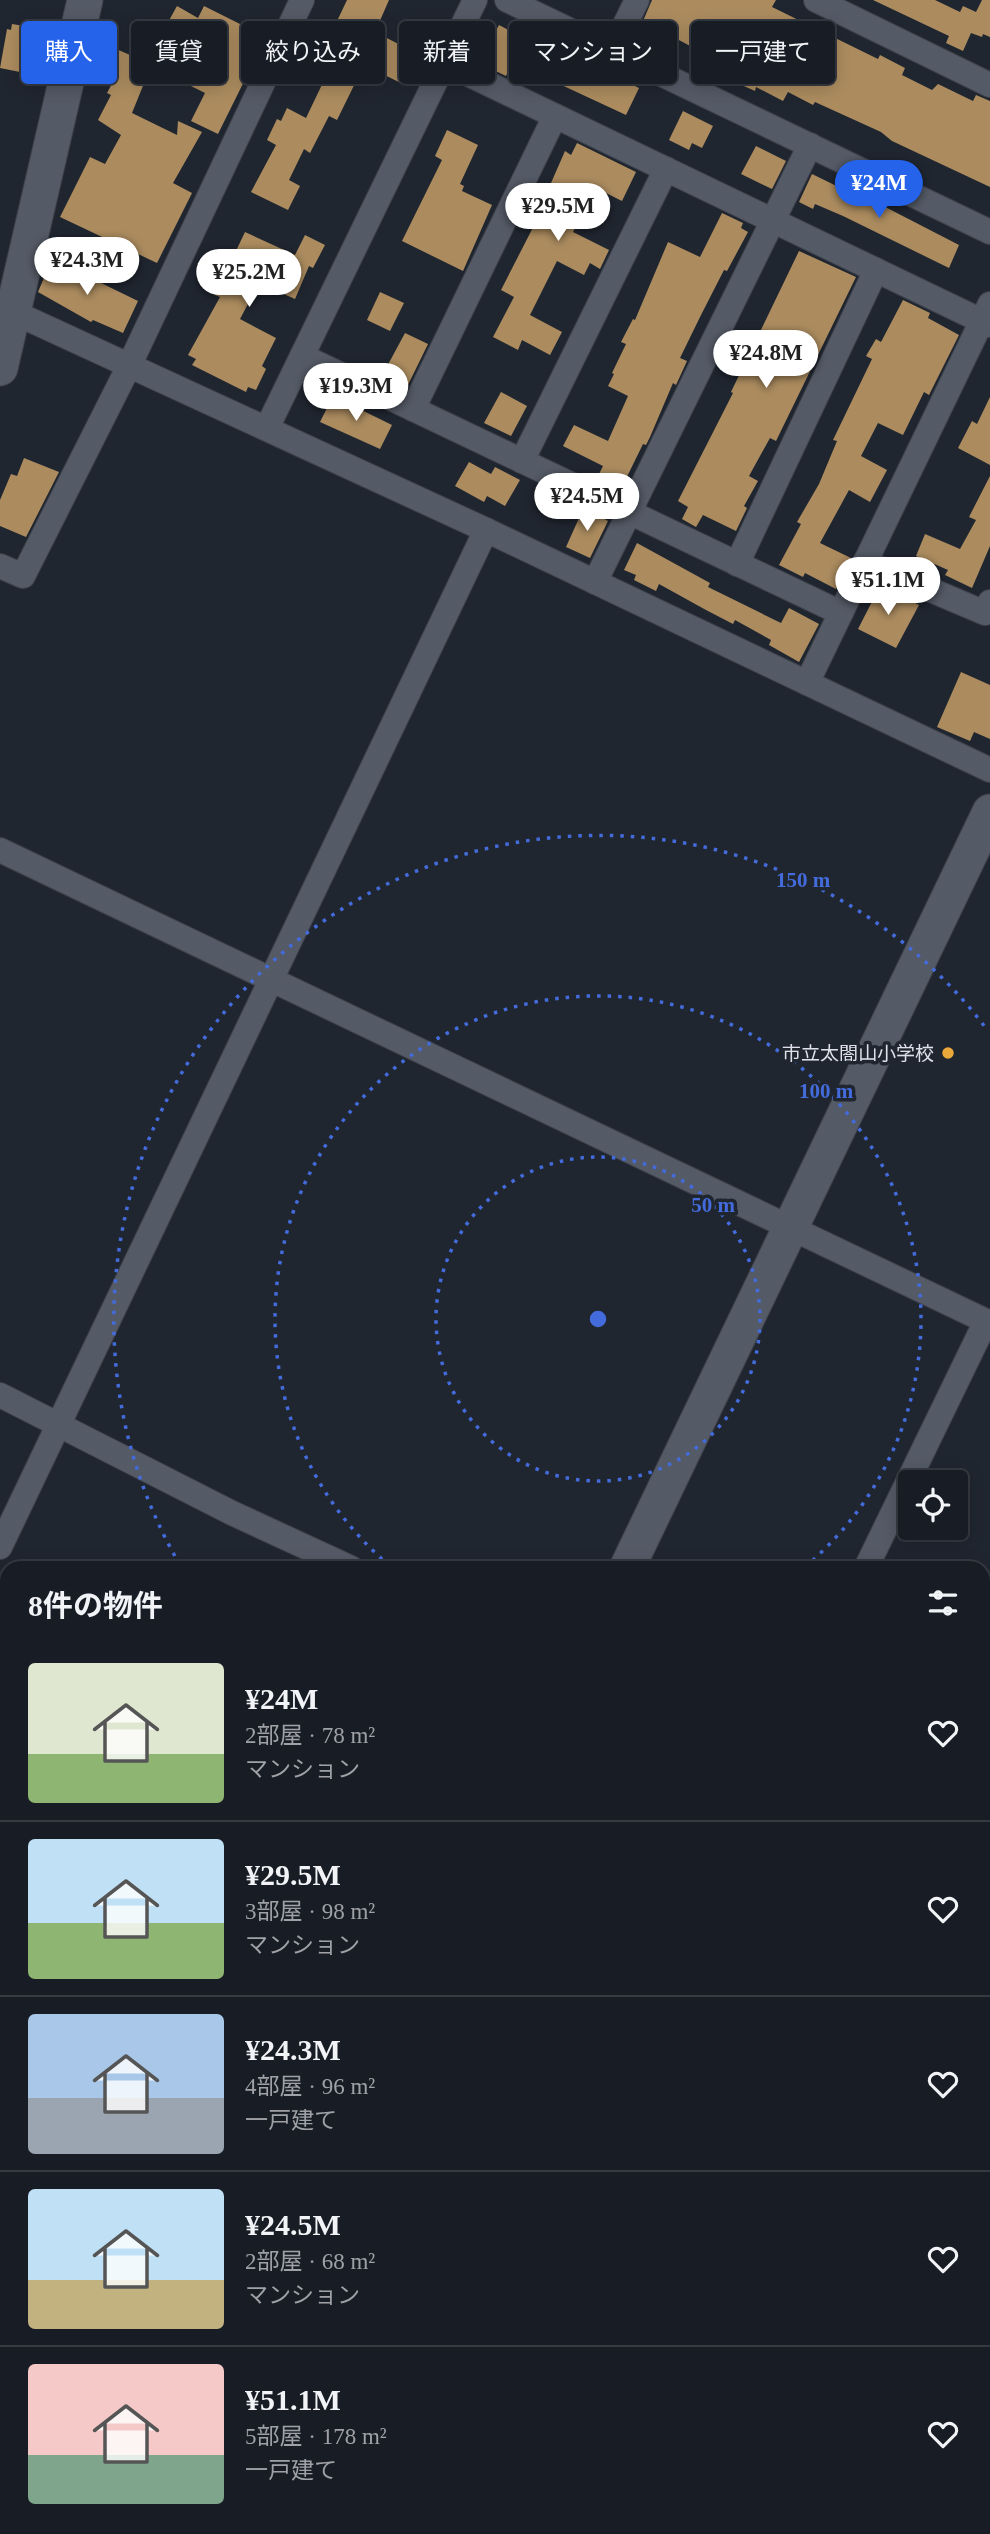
<!DOCTYPE html>
<html lang="ja">
<head>
<meta charset="utf-8">
<style>
  body { margin:0; font-family:"Times New Roman","Noto Sans JP",serif; background:#252931; color:#f1f3f6; height:100vh; display:flex; flex-direction:column; font-size:26px; white-space:nowrap }
  * { box-sizing:border-box; margin:0 }
  p { font-size:23px; color:#9fa1a6 }
  .icon { flex:none; width:38px; height:38px; fill:none; stroke:currentColor; stroke-width:2; stroke-linecap:round; stroke-linejoin:round }
  .map { position:relative; flex:1; overflow:hidden }
  .panel { position:absolute; left:0px; top:1561px; width:990px; height:973px; display:flex; flex-direction:column; background:#181c24; border-radius:21px 21px 0 0; box-shadow:0 4px 18px #0003,0 0 0 2px #363a41 }
  .panel>* { flex:none }
  .banner { position:absolute; left:21px; top:21px; width:948px; height:63px; display:flex; gap:14px }
  .controls { position:absolute; left:898px; top:1470px; display:grid; gap:14px }
  .controls a { display:grid; place-items:center; width:70px; height:70px; border-radius:7px; background:#181c24; box-shadow:0 4px 18px #0003,0 0 0 2px #363a41; font-size:35px }
  .price { position:absolute; translate:-50% -60px; padding:0 16px; border-radius:24px; background:#fff; color:#222; font-size:23px; line-height:46px; filter:drop-shadow(0 2px 4px #0008) }
  .price::after { content:''; position:absolute; left:50%; top:42px; width:21px; height:16px; margin-left:-10px; background:inherit; clip-path:polygon(0 0,100% 0,50% 100%) }
  .price.current { background:#2563eb; color:#fff }
  ul { padding:0; list-style:none }
  li { display:flex; align-items:center; gap:21px; height:175px; padding:0 28px }
  li+li { border-top:2px solid #363a41 }
  li span { display:grid; place-items:center; flex:none; width:196px; height:140px; border-radius:7px; color:#555 }
  li>.icon { margin-inline-start:auto }
  span .icon { width:84px; height:84px; fill:#fffc; stroke-width:1 }
  li b { font-size:30px }
  h2 { display:flex; justify-content:space-between; align-items:center; height:84px; padding:0 28px; font-size:30px }
  .pill { padding:0 24px; border-radius:7px; background:#181c24; box-shadow:0 4px 18px #0003,0 0 0 2px #363a41; font-size:24px; line-height:63px }
  .pill.current { background:#2563eb; color:#fff }
  .map>svg:first-child { display:block }
</style>
</head>
<body>
<div class="map">
<svg width="990" height="2534" viewBox="0 0 990 2534">
  <rect width="100%" height="100%" fill="#202630"/>
  <g fill="none" stroke-linecap="round" stroke-linejoin="round">
    <g stroke="#041235" stroke-width="6">
      <polyline points="984,1716 990,1713"/>
      <polyline points="0,2485 7,2485"/>
    </g>
  </g>
  <g fill="#ac8c5f">
    <polygon points="347,0 389,0 375,32 418,54 403,84 364,65 337,120 329,116 310,153 304,149 289,180 300,186 288,210 251,192 276,145 267,140 277,119 281,121 287,108 306,118 339,49 333,46 345,22 338,19"/>
    <polygon points="652,0 776,0 772,7 878,59 880,55 905,68 902,75 932,90 938,84 973,101 976,95 990,101 990,187 892,141 881,132 815,102 813,105 788,92 783,101 756,87 755,91 735,82 739,72 677,39 672,48 664,44 662,47 637,35"/>
    <polygon points="873,0 935,0 960,12 963,6 976,12 982,0 990,0 990,37 983,34 982,37 971,33 963,51 946,43 949,36"/>
    <polygon points="177,6 198,18 204,6 266,37 218,134 191,121 205,93 151,66 132,113 177,135 178,121 202,132 173,183 192,193 157,263 60,217 90,157 105,164 121,135 98,120 111,95 107,93 115,78 90,67 98,41 146,62"/>
    <polygon points="12,24 43,29 35,75 0,68 7,29 11,30"/>
    <polygon points="499,25 567,60 568,58 602,74 603,71 639,88 626,115 512,62 506,76 479,63"/>
    <polygon points="683,111 713,126 702,148 692,143 689,150 669,140"/>
    <polygon points="447,130 478,145 460,184 464,186 462,191 492,205 463,271 402,241 442,160 435,156"/>
    <polygon points="577,143 636,172 622,201 596,188 573,232 609,250 600,269 590,263 584,275 557,261 530,315 562,332 550,355 522,340 518,350 493,337 514,297 501,290 547,200 544,199 565,151 571,155"/>
    <polygon points="756,146 786,161 772,189 741,174"/>
    <polygon points="812,174 861,198 862,195 959,245 949,268 843,216 815,204 813,209 799,202"/>
    <polygon points="722,213 743,223 741,228 748,232 727,271 724,270 701,315 680,358 687,361 676,385 673,383 650,437 646,445 643,444 620,491 596,480 603,466 563,446 574,425 608,441 628,396 608,386 614,374 612,373 626,344 621,342 633,319 635,320 668,242 700,257"/>
    <polygon points="245,232 295,255 305,235 325,245 313,268 309,266 295,299 259,283 240,319 276,338 262,366 266,369 256,390 248,387 246,392 192,365 196,359 188,355 220,297 215,295"/>
    <polygon points="799,251 856,277 776,441 770,438 749,476 758,481 744,506 747,508 736,531 703,515 696,527 682,519 688,507 678,501 733,393 731,392"/>
    <polygon points="52,259 138,301 123,333 93,320 91,322 38,292"/>
    <polygon points="380,292 404,303 390,331 367,320"/>
    <polygon points="903,300 930,313 928,318 959,335 929,395 924,392 903,435 878,423 861,456 887,470 870,502 849,490 820,543 851,558 836,589 805,573 803,577 779,565 801,524 797,522 819,484 837,441 833,440 872,359 866,356 876,339 881,342"/>
    <polygon points="405,333 428,344 406,389 386,380 389,374 384,372"/>
    <polygon points="501,392 527,406 511,436 484,423"/>
    <polygon points="333,396 392,425 380,449 320,422"/>
    <polygon points="990,397 990,465 958,448 972,421 977,424"/>
    <polygon points="24,458 59,472 26,537 0,526 0,500 11,474 17,476"/>
    <polygon points="469,462 491,474 495,467 520,480 505,506 487,496 484,502 455,486"/>
    <polygon points="990,476 990,546 972,588 945,575 948,570 916,556 925,534 960,549 976,520 969,517"/>
    <polygon points="584,507 608,521 590,558 566,547"/>
    <polygon points="637,543 710,583 708,587 781,623 789,608 819,624 799,662 769,645 771,640 735,620 733,624 706,610 659,584 656,591 634,580 636,575 624,570"/>
    <polygon points="880,586 919,605 896,648 858,629"/>
    <polygon points="961,672 990,685 990,739 974,732 970,741 937,727"/>
  </g>
  <g fill="none" stroke-linecap="round" stroke-linejoin="round">
    <defs>
      <g id="street">
        <polyline points="507,0 990,232"/>
        <polyline points="816,0 990,85"/>
        <polyline points="612,51 637,0"/>
        <polyline points="445,63 990,325"/>
        <polyline points="0,306 486,530 990,770"/>
        <polyline points="302,356 841,613"/>
        <polyline points="413,409 555,116"/>
        <polyline points="267,428 475,0"/>
        <polyline points="522,461 666,169"/>
        <polyline points="865,562 985,613 990,602"/>
        <polyline points="737,564 876,270"/>
        <polyline points="0,566 23,576 130,364 302,0"/>
        <polyline points="595,582 810,145"/>
        <polyline points="807,683 990,304"/>
        <polyline points="0,850 990,1323"/>
        <polyline points="0,1395 232,1513 351,1568"/>
        <polyline points="0,1547 486,530"/>
        <polyline points="866,1568 986,1321"/>
        <polyline points="984,1946 990,1944"/>
        <polyline points="0,2251 7,2245"/>
        <polyline points="984,2373 990,2375"/>
        <polyline points="0,2400 7,2408"/>
        <polyline points="984,2524 990,2529"/>
        <polyline points="104,2527 107,2534"/>
        <polyline points="378,2534 388,2527"/>
      </g>
      <g id="secondary">
        <polyline points="0,368 85,0"/>
        <polyline points="627,1568 990,812"/>
        <polyline points="984,2246 990,2237"/>
        <polyline points="772,2534 777,2527"/>
      </g>
      <g id="primary">
        <polyline points="0,2000 7,2001"/>
        <polyline points="849,2527 858,2534"/>
      </g>
    </defs>
    <use href="#street" stroke="#3d414a" stroke-width="26"/>
    <use href="#secondary" stroke="#3d414a" stroke-width="37"/>
    <use href="#primary" stroke="#3d414a" stroke-width="40"/>
    <use href="#street" stroke="#545a66" stroke-width="24"/>
    <use href="#secondary" stroke="#545a66" stroke-width="35"/>
    <use href="#primary" stroke="#5571ae" stroke-width="38"/>
  </g>
  <g fill="none" stroke="#446bdb" stroke-width="3.5" stroke-dasharray="3.5 7">
    <circle cx="598" cy="1319" r="162"/>
    <path d="M390 1566A323 323 0 1 1 806 1566"/>
    <path d="M180 1565A485 485 0 0 1 988 1031"/>
  </g>
  <circle fill="#eca93b" stroke="#202630" stroke-width="2.5" cx="948" cy="1053" r="7"/>
  <g text-anchor="middle" stroke-width="7" stroke-linejoin="round" paint-order="stroke">
    <g font-size="19" fill="#dee1e9" stroke="#202630" text-anchor="end">
      <text x="934" y="1060">市立太閤山小学校</text>
    </g>
  </g>
  <circle cx="598" cy="1319" r="10" fill="#446bdb" stroke="#202630" stroke-width="3.5"/>
  <g font-size="21" text-anchor="middle" font-weight="bold" fill="#446bdb" stroke="#202630" stroke-width="7" stroke-linejoin="round" paint-order="stroke">
    <text x="803" y="887">150 m</text>
    <text x="826" y="1098">100 m</text>
    <text x="713" y="1212">50 m</text>
  </g>
</svg>
<div class="controls">
<a><svg class="icon" aria-label="locate" viewBox="0 0 24 24"><circle cx="12" cy="12" r="6"/><path d="M12 2v4M12 18v4M2 12h4M18 12h4"/></svg></a>
</div>
<b class="price current" style="left:879px;top:220px">¥24M</b>
<b class="price" style="left:558px;top:243px">¥29.5M</b>
<b class="price" style="left:87px;top:297px">¥24.3M</b>
<b class="price" style="left:249px;top:309px">¥25.2M</b>
<b class="price" style="left:766px;top:390px">¥24.8M</b>
<b class="price" style="left:356px;top:423px">¥19.3M</b>
<b class="price" style="left:587px;top:533px">¥24.5M</b>
<b class="price" style="left:888px;top:617px">¥51.1M</b>
<div class="banner">
<a class="pill current">購入</a>
<a class="pill">賃貸</a>
<a class="pill">絞り込み</a>
<a class="pill">新着</a>
<a class="pill">マンション</a>
<a class="pill">一戸建て</a>
</div>
<section class="panel">
<h2>8件の物件<svg class="icon" aria-label="filters" viewBox="0 0 24 24"><path d="M4 7h16M4 17h16"/><circle cx="9" cy="7" r="2"/><circle cx="15" cy="17" r="2"/></svg></h2>
<ul>
<li><span style="background:linear-gradient(#dfe7d0 65%,#8fb573 0)"><svg class="icon" aria-label="home" viewBox="0 0 24 24"><path d="M3 11l9-7 9 7M6 9v11h12V9"/></svg></span><div><b>¥24M</b><p>2部屋 · 78 m²</p><p>マンション</p></div><svg class="icon" aria-label="heart" viewBox="0 0 24 24"><path d="M12 20l-8-8c-3-5 5-10 8-4 3-6 11-1 8 4z"/></svg></li>
<li><span style="background:linear-gradient(#bfe0f5 60%,#8fb573 0)"><svg class="icon" aria-label="home" viewBox="0 0 24 24"><path d="M3 11l9-7 9 7M6 9v11h12V9"/></svg></span><div><b>¥29.5M</b><p>3部屋 · 98 m²</p><p>マンション</p></div><svg class="icon" aria-label="heart" viewBox="0 0 24 24"><path d="M12 20l-8-8c-3-5 5-10 8-4 3-6 11-1 8 4z"/></svg></li>
<li><span style="background:linear-gradient(#a9c7e8 60%,#9aa5b1 0)"><svg class="icon" aria-label="home" viewBox="0 0 24 24"><path d="M3 11l9-7 9 7M6 9v11h12V9"/></svg></span><div><b>¥24.3M</b><p>4部屋 · 96 m²</p><p>一戸建て</p></div><svg class="icon" aria-label="heart" viewBox="0 0 24 24"><path d="M12 20l-8-8c-3-5 5-10 8-4 3-6 11-1 8 4z"/></svg></li>
<li><span style="background:linear-gradient(#bfe0f5 65%,#c2b280 0)"><svg class="icon" aria-label="home" viewBox="0 0 24 24"><path d="M3 11l9-7 9 7M6 9v11h12V9"/></svg></span><div><b>¥24.5M</b><p>2部屋 · 68 m²</p><p>マンション</p></div><svg class="icon" aria-label="heart" viewBox="0 0 24 24"><path d="M12 20l-8-8c-3-5 5-10 8-4 3-6 11-1 8 4z"/></svg></li>
<li><span style="background:linear-gradient(#f6c9c9 65%,#7fa58c 0)"><svg class="icon" aria-label="home" viewBox="0 0 24 24"><path d="M3 11l9-7 9 7M6 9v11h12V9"/></svg></span><div><b>¥51.1M</b><p>5部屋 · 178 m²</p><p>一戸建て</p></div><svg class="icon" aria-label="heart" viewBox="0 0 24 24"><path d="M12 20l-8-8c-3-5 5-10 8-4 3-6 11-1 8 4z"/></svg></li>
</ul>
</section>
</div>
</body>
</html>
